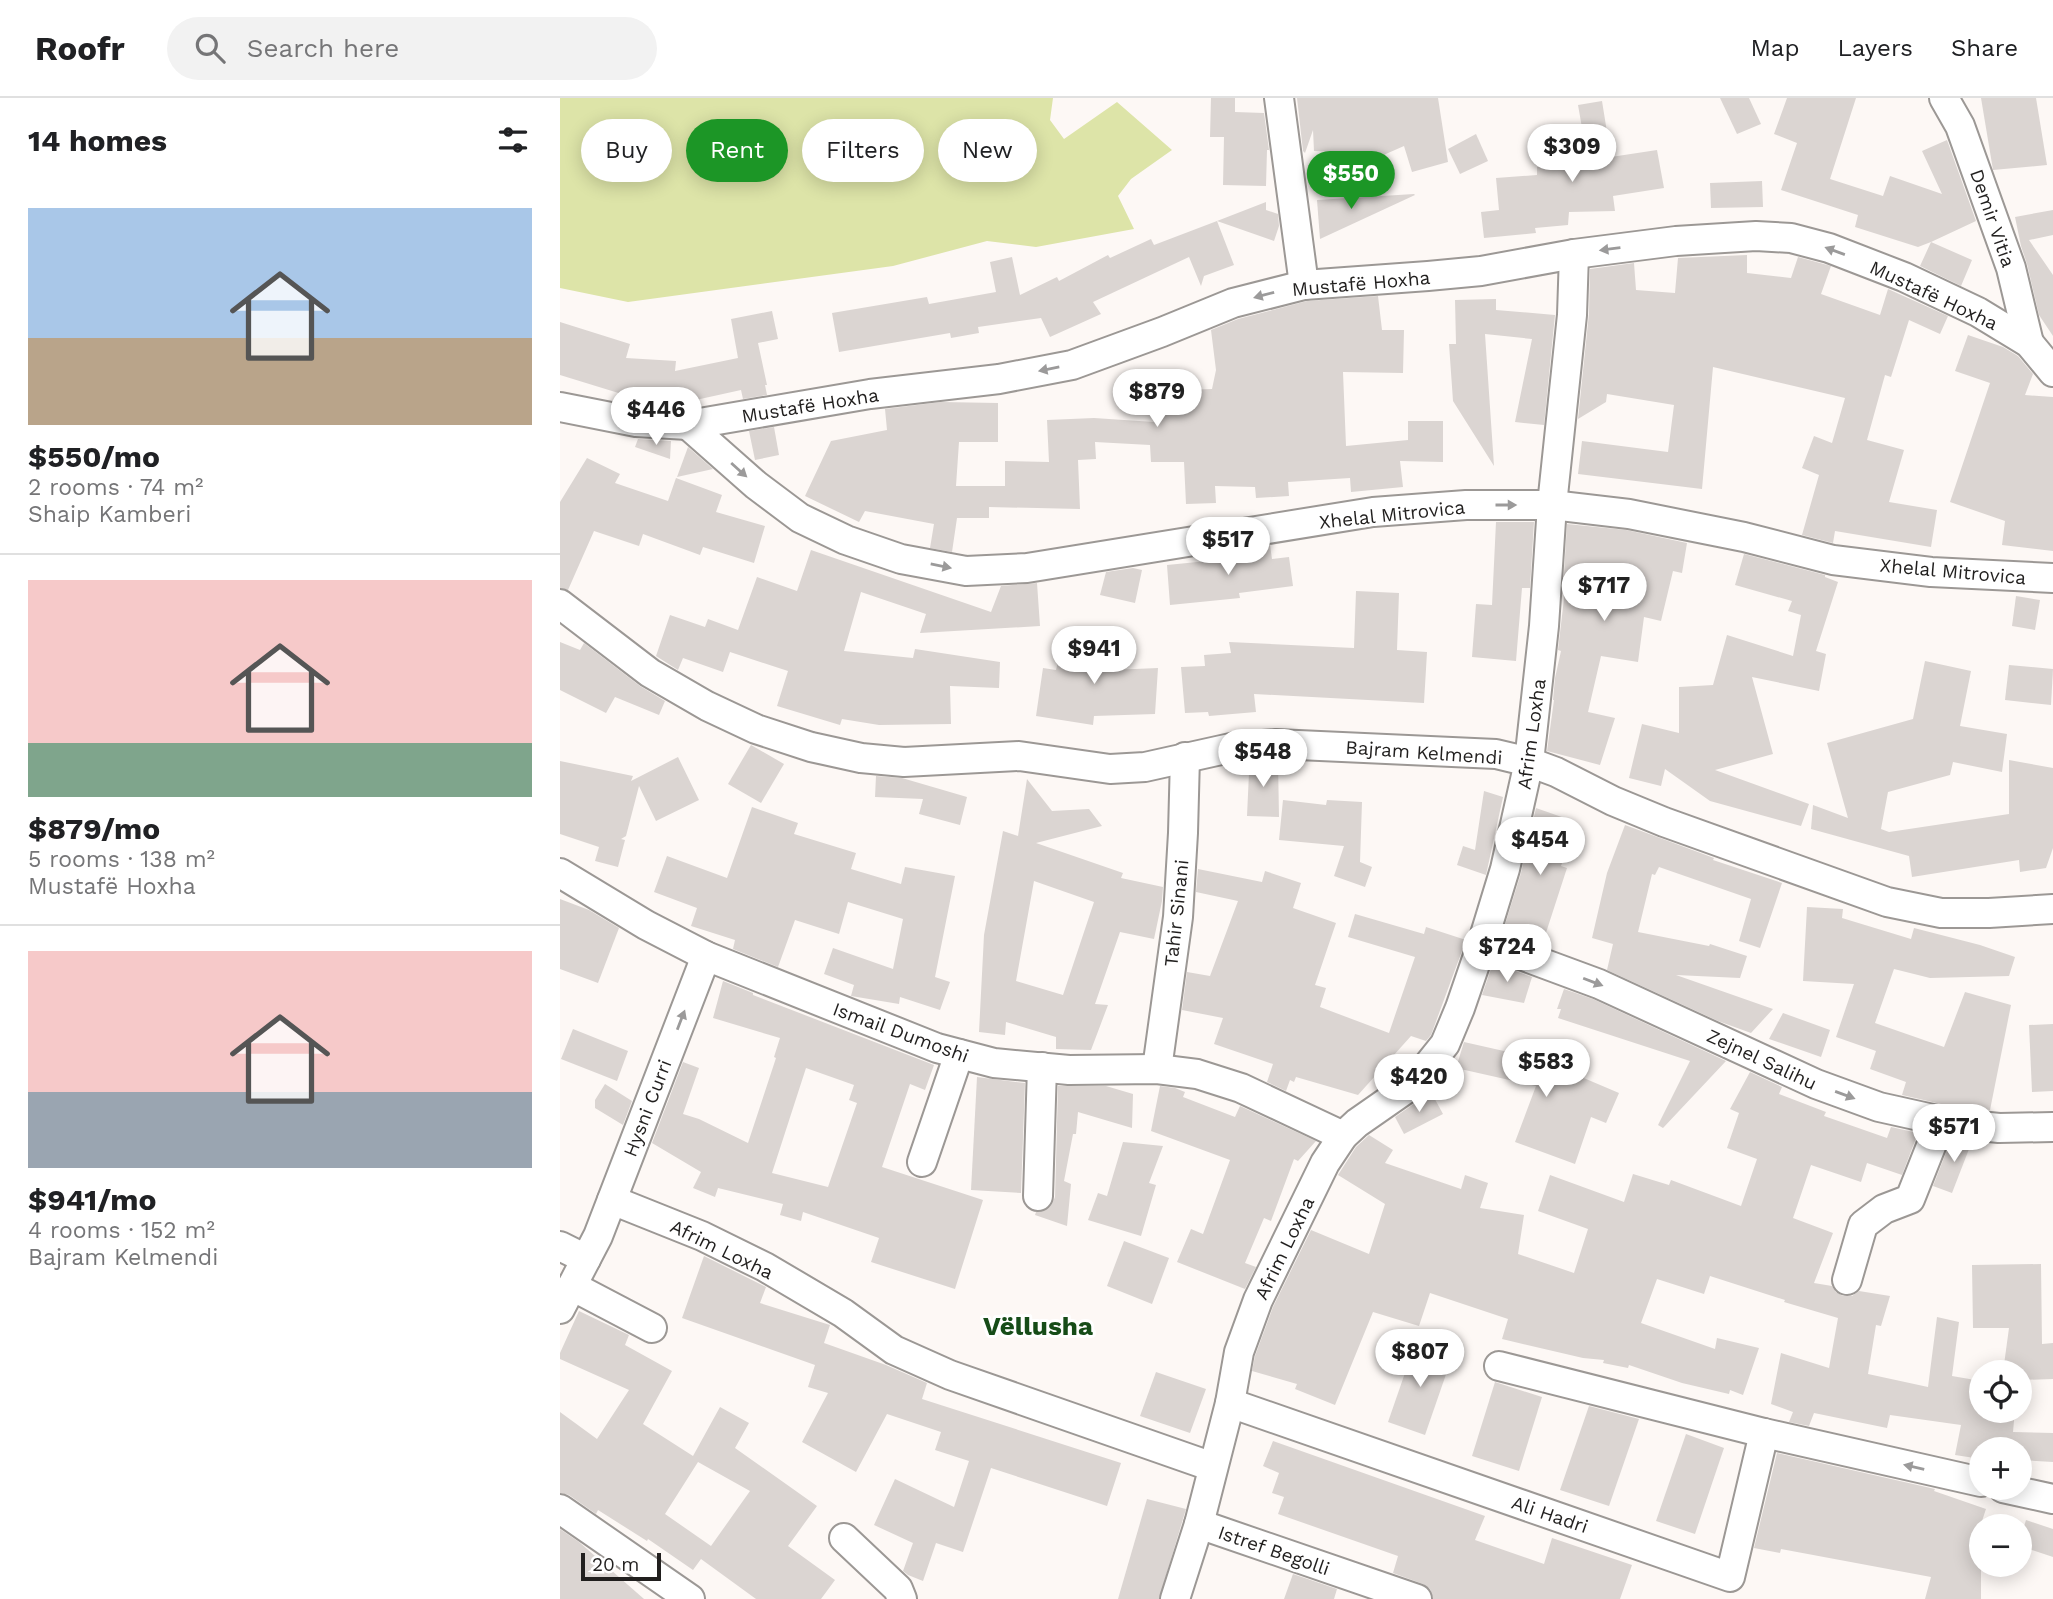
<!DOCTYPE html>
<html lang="en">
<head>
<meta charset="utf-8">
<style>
  body { margin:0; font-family:"Work Sans",sans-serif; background:#f2f2f2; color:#202124; height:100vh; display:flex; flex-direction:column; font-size:26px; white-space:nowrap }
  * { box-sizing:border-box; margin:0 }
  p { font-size:23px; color:#757577 }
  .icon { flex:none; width:38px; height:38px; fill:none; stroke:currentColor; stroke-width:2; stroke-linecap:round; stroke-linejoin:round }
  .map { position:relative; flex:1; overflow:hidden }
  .drawer { display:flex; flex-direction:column; background:#fff; width:560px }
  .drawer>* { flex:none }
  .guide { position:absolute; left:21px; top:21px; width:665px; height:63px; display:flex; gap:14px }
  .buttons { position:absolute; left:1409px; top:1262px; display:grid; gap:14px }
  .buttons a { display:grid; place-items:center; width:63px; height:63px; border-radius:50%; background:#fff; box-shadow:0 4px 18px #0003; font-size:35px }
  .scale { position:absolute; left:21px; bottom:18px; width:80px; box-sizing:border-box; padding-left:7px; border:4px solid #211f1e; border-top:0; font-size:19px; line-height:24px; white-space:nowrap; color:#211f1e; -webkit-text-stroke:5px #fff; paint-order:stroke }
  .price { position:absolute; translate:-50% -60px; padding:0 16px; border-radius:24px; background:#fff; color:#222; font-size:23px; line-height:46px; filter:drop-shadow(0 2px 4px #0008) }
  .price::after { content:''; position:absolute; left:50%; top:42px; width:21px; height:16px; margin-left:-10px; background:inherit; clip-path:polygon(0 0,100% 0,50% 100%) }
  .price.selected { background:#1c9626; color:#fff }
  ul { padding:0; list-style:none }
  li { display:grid; align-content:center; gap:14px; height:371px; padding:0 28px }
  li+li { border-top:2px solid #e0e0e0 }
  li span { display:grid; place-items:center; height:217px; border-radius:0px; color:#555 }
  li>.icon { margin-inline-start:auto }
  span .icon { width:126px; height:126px; fill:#fffc; stroke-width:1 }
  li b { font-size:30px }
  h2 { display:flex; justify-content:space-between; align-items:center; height:84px; padding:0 28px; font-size:30px }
  .tag { padding:0 24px; border-radius:32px; background:#fff; box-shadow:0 4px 18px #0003; font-size:24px; line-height:63px }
  .tag.selected { background:#1c9626; color:#fff }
  header { display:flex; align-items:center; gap:42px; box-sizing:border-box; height:98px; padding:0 35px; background:#fff; border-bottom:2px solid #e0e0e0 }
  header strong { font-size:33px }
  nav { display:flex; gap:38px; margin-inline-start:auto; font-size:24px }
  .search { width:490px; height:63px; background:#f2f2f2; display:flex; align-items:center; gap:18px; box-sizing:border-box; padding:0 24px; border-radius:38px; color:#757577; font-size:26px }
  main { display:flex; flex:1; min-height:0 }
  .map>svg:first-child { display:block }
</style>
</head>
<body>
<header>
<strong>Roofr</strong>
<div class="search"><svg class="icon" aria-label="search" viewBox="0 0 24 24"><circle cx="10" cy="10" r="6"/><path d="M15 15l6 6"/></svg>Search here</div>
<nav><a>Map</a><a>Layers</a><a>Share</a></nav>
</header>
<main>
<section class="drawer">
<h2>14 homes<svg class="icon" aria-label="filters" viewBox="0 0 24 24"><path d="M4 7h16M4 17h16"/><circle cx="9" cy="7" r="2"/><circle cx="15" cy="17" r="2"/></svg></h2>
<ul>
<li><span style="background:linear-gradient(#a9c7e8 60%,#b9a48a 0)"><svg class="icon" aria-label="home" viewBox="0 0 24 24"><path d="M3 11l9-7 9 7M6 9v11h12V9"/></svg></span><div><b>$550/mo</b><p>2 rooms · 74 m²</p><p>Shaip Kamberi</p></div></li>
<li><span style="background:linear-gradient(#f6c9c9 75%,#7fa58c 0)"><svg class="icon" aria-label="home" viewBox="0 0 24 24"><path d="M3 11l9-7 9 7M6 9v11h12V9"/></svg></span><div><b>$879/mo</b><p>5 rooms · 138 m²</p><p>Mustafë Hoxha</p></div></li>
<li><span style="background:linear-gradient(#f6c9c9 65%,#9aa5b1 0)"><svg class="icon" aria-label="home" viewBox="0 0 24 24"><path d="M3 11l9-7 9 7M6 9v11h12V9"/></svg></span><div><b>$941/mo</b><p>4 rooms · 152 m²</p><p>Bajram Kelmendi</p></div></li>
</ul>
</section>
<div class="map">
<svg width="1493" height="1501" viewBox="0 0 1493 1501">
  <rect width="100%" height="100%" fill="#fdf8f5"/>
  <polygon fill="#dde4a8" points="0,0 493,0 490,22 504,41 557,4 612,52 571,81 558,98 574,131 476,149 427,143 333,168 68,204 0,190"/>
  <g fill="#dbd5d2" fill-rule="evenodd">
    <polygon points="651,0 675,0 675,14 704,15 709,52 707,52 706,88 663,87 664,39 650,39"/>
    <polygon points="737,0 878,0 888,64 852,74 844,48 785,74 776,54 754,53 753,32 745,55 743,53"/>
    <polygon points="1160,0 1189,0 1201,26 1177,36"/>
    <polygon points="1227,0 1296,0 1270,81 1323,98 1330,78 1382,96 1362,53 1387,42 1416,123 1371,144 1412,162 1401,188 1360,168 1371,144 1358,149 1295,129 1298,117 1221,92 1237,45 1214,36"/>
    <polygon points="1421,0 1476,0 1487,67 1433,72"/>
    <polygon points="1042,3 1051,59 1097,52 1104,90 1053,98 1055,113 1009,114 1008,127 975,130 976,135 924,140 921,114 939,112 936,80 977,77 977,69 1028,64 1018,7"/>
    <polygon points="916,36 928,63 900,76 888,51"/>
    <polygon points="1202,83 1203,109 1151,110 1150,85"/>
    <polygon points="854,96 855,97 760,141 757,102"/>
    <polygon points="706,104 706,112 718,116 719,128 714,143 657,123"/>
    <polygon points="1493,112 1493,137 1469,142 1493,177 1493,238 1479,217 1467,166 1461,148 1455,119"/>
    <polygon points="657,123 674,167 644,178 641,188 629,159 533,204 541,216 490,239 481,220 418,229 419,235 391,240 390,235 279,254 272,215 367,199 369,206 436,194 430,164 452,159 460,197 497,179 499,183 548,157 550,160 591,141 594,147"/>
    <polygon points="1187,157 1187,175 1231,180 1238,159 1271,168 1261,196 1320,217 1328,191 1388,218 1380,236 1349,222 1331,279 1325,277 1307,342 1344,352 1329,404 1377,412 1371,449 1275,433 1273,445 1242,437 1259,377 1242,370 1254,338 1272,345 1285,300 1153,269 1142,391 1018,376 1022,343 1108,354 1114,307 1047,296 1046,304 1018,321 1029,215 1030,171 1074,165 1076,192 1115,195 1118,160"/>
    <polygon points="818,198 822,232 844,232 843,275 783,274 786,348 848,342 848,323 883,323 883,364 840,363 843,389 791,394 790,380 728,384 729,398 696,400 695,389 655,388 656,405 626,406 624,364 591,364 590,347 535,344 536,361 518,362 520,411 429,409 429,420 397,420 392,454 370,450 374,426 305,413 299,424 245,398 271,343 327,332 325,311 381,304 438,305 438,344 399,344 396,388 445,388 445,363 489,364 487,322 534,320 594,324 595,293 652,291 656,272 651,232 678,221 747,203"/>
    <polygon points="936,201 936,212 995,217 984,327 955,324 972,241 925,236 934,368 893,303 889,246 896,246 895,202"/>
    <polygon points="212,213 218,241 198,245 207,287 205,287 207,297 183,301 181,292 113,307 113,309 88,308 77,306 78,301 0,277 0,224 70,246 66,260 116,263 115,273 178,260 171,221"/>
    <polygon points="1408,237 1443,249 1458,258 1473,276 1465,297 1493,299 1493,453 1442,447 1445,423 1390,404 1430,285 1395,273"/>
    <polygon points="214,329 219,357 195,362 189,333"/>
    <polygon points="78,341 111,343 110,361 75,349"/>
    <polygon points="128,349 153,371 117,379"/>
    <polygon points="27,360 60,376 55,385 108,403 116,380 162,397 156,414 205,428 194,465 143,449 140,457 83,436 79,448 34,433 8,492 0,490 0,404"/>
    <polygon points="936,424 974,424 970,490 962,490 956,563 912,559 916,506 932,507"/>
    <polygon points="1007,426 1066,432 1127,445 1122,475 1113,473 1101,523 1084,519 1078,564 1041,558 1028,614 1055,620 1040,667 987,653 994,602 993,602 995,580 1001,553 998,552 1005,492 1003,492"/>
    <polygon points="710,447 712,461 729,459 733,488 679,495 680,500 610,507 607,467 688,459 687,451"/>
    <polygon points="251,452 431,514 441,488 477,485 480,528 360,535 366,516 301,494 284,553 353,560 355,551 440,564 439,590 390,588 391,626 319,627 282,621 280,627 217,608 228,573 170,554 163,574 123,560 118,572 96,558 110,517 145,529 148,521 178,532 197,479 237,493"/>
    <polygon points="1184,456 1265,477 1265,479 1278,484 1256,553 1266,556 1259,593 1192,579 1213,656 1155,672 1249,706 1241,728 1150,703 1105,671 1101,688 1069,680 1082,626 1119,635 1119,589 1153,587 1167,537 1233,558 1241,517 1228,513 1232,503 1175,487"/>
    <polygon points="573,470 582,472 575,505 540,497 546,474"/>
    <polygon points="796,493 839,495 837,552 867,554 864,605 694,596 696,614 649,618 648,614 625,615 621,569 645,568 644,557 671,555 669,544 794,550"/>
    <polygon points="1456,498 1480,502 1475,532 1452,528"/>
    <polygon points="504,539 556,551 551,572 598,570 595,616 534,618 533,627 476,618 483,570 496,572"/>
    <polygon points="0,544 20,552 24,545 80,588 105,603 99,617 55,599 46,615 0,592"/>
    <polygon points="1365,563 1411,573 1400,628 1447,636 1442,674 1393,664 1390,677 1328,694 1321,731 1329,734 1449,716 1449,662 1493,670 1493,750 1486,770 1460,774 1459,762 1352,779 1349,758 1251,731 1253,707 1288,720 1267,645 1353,621"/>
    <polygon points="1449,567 1493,571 1491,607 1445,602"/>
    <polygon points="191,647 224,666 201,705 168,686"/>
    <polygon points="118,659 139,702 96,723 79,688 66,738 61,741 65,742 58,769 35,763 39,749 0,736 0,663 73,678 71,683"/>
    <polygon points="718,663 719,719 687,718 689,675 682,676 681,665"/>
    <polygon points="316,678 342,680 407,699 400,727 359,716 363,701 315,699"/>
    <path d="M467 681 492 713 529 711 542 728 476 745 563 775 561 780 603 789 602 803 594 841 560 834 535 906 548 907 531 952 496 951V939L446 924 445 937 419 934 424 837 443 733 458 738ZM474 783 534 804 503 897 456 883Z"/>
    <polygon points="924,693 943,699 926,777 897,767 903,748 915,752"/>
    <polygon points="723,702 766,707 767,702 802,704 800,764 812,769 805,789 774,778 784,748 719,742"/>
    <polygon points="192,709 238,725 234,736 296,755 291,771 341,786 345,769 395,778 375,879 390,884 380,912 340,899 339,906 291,898 294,887 264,876 273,850 333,871 343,821 288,804 279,836 235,822 218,869 173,851 175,842 131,828 137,810 94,794 107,758 167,780"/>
    <polygon points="976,710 1016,724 1001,768 1007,770 982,847 943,833 961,775"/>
    <polygon points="1065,727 1154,760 1153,762 1222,785 1200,850 1179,843 1191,801 1099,769 1095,777 1092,776 1078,834 1149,848 1150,846 1187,858 1180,880 1116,877 1213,911 1191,935 1158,923 1047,872 1053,846 1032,840 1047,775"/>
    <polygon points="638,771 702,784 705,773 741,785 733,810 776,825 755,887 766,890 760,909 829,935 855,859 788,839 795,816 864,836 866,829 906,842 871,937 866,943 851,938 798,997 736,979 734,984 730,982 726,993 707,984 713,966 654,946 663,920 622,912 627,874 650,878 678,803 636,794"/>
    <polygon points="0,801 29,812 59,830 38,885 0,871"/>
    <polygon points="1247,809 1283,811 1282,820 1351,841 1354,830 1420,847 1455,859 1449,878 1370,880 1334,871 1315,925 1384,949 1405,894 1451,907 1430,1012 1394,1009 1342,997 1346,984 1310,971 1316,953 1276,939 1294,886 1243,883"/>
    <polygon points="933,865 972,879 964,905 922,897"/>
    <path d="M163 883 193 895V897L374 967 365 992 350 986 322 1069 423 1102 395 1191 311 1164 319 1140 243 1114 241 1123 220 1117 223 1106 158 1090 155 1099 133 1090 141 1074 92 1045 123 964 139 970 123 1016 139 1021 188 1045 216 960 214 959 220 940 153 920ZM246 970 294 987 289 1002 297 1005 268 1089 212 1075Z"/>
    <polygon points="1004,891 1033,901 1166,963 1103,1030 1098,1027 1130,963 998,920 1001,911 997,911"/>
    <polygon points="1223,915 1270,932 1261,959 1209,941"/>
    <polygon points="1493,926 1493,993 1472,994 1469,927"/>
    <polygon points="13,931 68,953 57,983 1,961"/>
    <polygon points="904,944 979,961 1059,995 1046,1025 1031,1019 1015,1066 955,1044 976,988 896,970"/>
    <polygon points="1190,974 1222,989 1219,996 1266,1014 1264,1018 1327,1040 1331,1029 1358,1035 1342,1077 1307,1065 1301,1084 1251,1067 1233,1120 1273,1135 1254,1185 1272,1188 1276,1194 1283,1198 1292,1198 1299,1193 1330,1198 1321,1228 1316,1227 1308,1276 1368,1289 1377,1219 1399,1224 1392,1278 1421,1283 1421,1312 1455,1312 1453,1334 1493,1335 1493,1364 1460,1362 1460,1351 1421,1351 1421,1361 1395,1357 1401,1327 1330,1317 1327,1330 1254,1315 1249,1328 1229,1324 1233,1314 1211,1306 1221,1255 1269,1270 1278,1220 1224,1204 1225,1202 1150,1178 1144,1196 1097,1181 1081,1225 1155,1251 1157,1240 1199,1250 1183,1297 1170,1292 1169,1296 1122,1285 1069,1267 1068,1270 1043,1265 1044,1262 1023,1260 942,1241 948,1221 870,1195 859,1228 813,1214 775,1307 735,1291 737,1286 692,1273 695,1258 713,1209 751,1132 809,1156 825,1106 778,1077 796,1049 809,1037 833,1052 825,1065 901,1091 905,1077 928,1085 920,1110 964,1117 958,1156 1014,1175 1028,1131 978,1113 990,1077 1064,1104 1073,1076 1109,1087 1111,1082 1181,1108 1197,1061 1167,1050 1179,1015 1170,1011"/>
    <polygon points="417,979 465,985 461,1095 411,1092"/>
    <polygon points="45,986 72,1003 63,1027 35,1010 35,1002"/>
    <polygon points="498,988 546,988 573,996 572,1030 518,1014 516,1036 513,1036 504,1083 511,1086 507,1128 475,1117 476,1114 486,1112 492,1106 495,1099"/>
    <polygon points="600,988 615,990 625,994 623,999 675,1019 680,1008 756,1043 738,1063 734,1061 711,1123 704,1120 685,1165 696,1169 685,1191 617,1164 631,1131 643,1136 670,1062 591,1033"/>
    <polygon points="871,994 883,1016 844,1036 835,1019"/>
    <polygon points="1391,1042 1423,1045 1422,1050 1409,1051 1392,1095 1373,1088"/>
    <polygon points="563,1044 603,1048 589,1085 596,1087 581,1138 528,1122 538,1095 547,1098"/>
    <polygon points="564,1143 609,1160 592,1206 547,1188"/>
    <polygon points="144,1158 206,1189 200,1205 270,1227 264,1245 326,1267 367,1285 362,1301 561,1365 547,1408 431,1370 403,1454 376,1445 363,1483 348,1477 343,1473 353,1445 314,1427 335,1381 394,1409 409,1363 375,1352 381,1334 327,1316 296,1374 242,1344 268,1295 248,1289 255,1267 122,1220"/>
    <polygon points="1481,1166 1482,1246 1493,1245 1493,1281 1460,1282 1460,1274 1443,1274 1449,1230 1413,1230 1412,1167"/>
    <path d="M19 1213 69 1237 65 1247 112 1273 83 1326 133 1358 160 1309 189 1325 175 1350 257 1408 228 1448 275 1482 261 1501H196L141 1461 133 1472 88 1441 87 1443 38 1412 36 1416 9 1397 0 1395V1314L37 1341 69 1292 0 1261V1255ZM138 1364 190 1393 151 1448 105 1416Z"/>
    <polygon points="855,1246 892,1259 865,1337 828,1324"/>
    <polygon points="596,1274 646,1291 630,1335 580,1318"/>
    <polygon points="935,1284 982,1299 959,1373 912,1358"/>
    <polygon points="1029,1308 1079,1321 1049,1408 1000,1392"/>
    <polygon points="1126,1336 1164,1350 1135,1436 1096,1423"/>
    <polygon points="713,1343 925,1418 915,1442 984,1466 992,1440 1072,1467 1060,1501 873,1501 870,1491 863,1486 833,1475 838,1458 718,1416 724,1399 712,1395 719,1375 703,1368"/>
    <polygon points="1217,1355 1375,1391 1374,1393 1426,1411 1421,1426 1421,1501 1365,1501 1371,1479 1221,1451 1220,1455 1194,1450"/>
    <polygon points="587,1401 626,1411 599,1501 558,1501"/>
    <polygon points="1466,1422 1493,1431 1493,1459 1460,1448 1460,1441"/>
    <polygon points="0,1431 19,1444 84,1501 0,1501"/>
    <polygon points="733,1476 777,1491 774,1501 724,1501"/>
  </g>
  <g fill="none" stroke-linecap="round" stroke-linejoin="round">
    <defs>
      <g id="minor">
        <polyline points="719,0 744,187"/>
        <polyline points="1384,0 1400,28 1451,170 1469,245"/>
        <polyline points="0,309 76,324 128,327 310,296 439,281 512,267 602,234 673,205 744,187 868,178 921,173 1014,156 1116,143 1196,138 1231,140 1269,150 1344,179 1418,214 1469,245 1493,274"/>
        <polyline points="128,327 196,387 240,420 286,442 341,461 406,473 467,470 813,414 906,407 992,407 1069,416 1184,439 1273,462 1371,474 1493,480"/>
        <polyline points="0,506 90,575 147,608 196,631 251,649 301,660 344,664 459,658 550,671 585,669 675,649 716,646 936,656 969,664 996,674 1053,703 1104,724 1327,804 1381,815 1429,815 1493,811"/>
        <polyline points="0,775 86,827 146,858 377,950 434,965 509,972 597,971 637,976 681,990 783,1038"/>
        <polyline points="923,843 1039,886 1256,986 1319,1009 1391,1025 1439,1030 1493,1029"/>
        <polyline points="597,971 618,819 623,735 625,659"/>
        <polyline points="362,1064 399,956"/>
        <polyline points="478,1098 482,969"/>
        <polyline points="52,1102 142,1138 205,1169 283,1215 334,1252 390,1277 653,1369"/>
        <polyline points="0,1148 26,1161"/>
        <polyline points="1287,1182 1303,1127 1324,1111 1350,1101 1381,1023"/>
        <polyline points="12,1188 92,1230"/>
        <polyline points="0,1211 38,1138 146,858"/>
        <polyline points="939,1268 1204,1335 1421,1384"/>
        <polyline points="670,1305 1170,1479 1204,1335"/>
        <polyline points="1443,1390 1493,1401"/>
        <polyline points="0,1411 130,1501"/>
        <polyline points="639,1426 857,1501"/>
        <polyline points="284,1440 338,1491 342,1501"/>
        <polyline points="615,1501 639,1426 670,1305 679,1254 698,1202 765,1065 783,1038 797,1025 853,986 885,946 900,910 923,843 945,771 969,664 984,528 992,407 1012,217 1014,156"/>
      </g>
    </defs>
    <use href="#minor" stroke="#9c9895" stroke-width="32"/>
    <use href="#minor" stroke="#fff" stroke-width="28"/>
  </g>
  <defs><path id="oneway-solid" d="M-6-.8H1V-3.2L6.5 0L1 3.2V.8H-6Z" transform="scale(1.75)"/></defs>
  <g fill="#9b9a9a">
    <use href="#oneway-solid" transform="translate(1050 151) rotate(173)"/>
    <use href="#oneway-solid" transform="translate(1275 153) rotate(-160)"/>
    <use href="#oneway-solid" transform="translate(704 197) rotate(165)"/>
    <use href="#oneway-solid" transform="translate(489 271) rotate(169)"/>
    <use href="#oneway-solid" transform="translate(179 372) rotate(42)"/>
    <use href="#oneway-solid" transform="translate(946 407)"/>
    <use href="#oneway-solid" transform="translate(381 468) rotate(11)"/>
    <use href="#oneway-solid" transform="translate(1033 884) rotate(21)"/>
    <use href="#oneway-solid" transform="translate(121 922) rotate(-69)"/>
    <use href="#oneway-solid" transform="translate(1285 997) rotate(20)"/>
    <use href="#oneway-solid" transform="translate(1354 1369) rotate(-167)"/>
  </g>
  <g text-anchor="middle" stroke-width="6" stroke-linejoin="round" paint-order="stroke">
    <g font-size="19" fill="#211f1e" stroke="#fff">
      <text transform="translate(1433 120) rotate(71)" y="7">Demir Vitia</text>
      <text transform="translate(801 185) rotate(-5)" y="7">Mustafë Hoxha</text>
      <text transform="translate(1374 197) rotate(25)" y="7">Mustafë Hoxha</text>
      <text transform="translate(250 307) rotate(-9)" y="7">Mustafë Hoxha</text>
      <text transform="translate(832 416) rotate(-6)" y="7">Xhelal Mitrovica</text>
      <text transform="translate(1393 473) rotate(5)" y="7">Xhelal Mitrovica</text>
      <text transform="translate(971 636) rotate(-82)" y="7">Afrim Loxha</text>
      <text transform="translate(864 654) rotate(4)" y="7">Bajram Kelmendi</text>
      <text transform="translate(616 815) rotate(-84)" y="7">Tahir Sinani</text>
      <text transform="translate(341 934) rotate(20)" y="7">Ismail Dumoshi</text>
      <text transform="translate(1202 961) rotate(25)" y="7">Zejnel Salihu</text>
      <text transform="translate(87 1010) rotate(-69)" y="7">Hysni Curri</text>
      <text transform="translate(724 1150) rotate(-64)" y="7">Afrim Loxha</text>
      <text transform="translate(162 1151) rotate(26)" y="7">Afrim Loxha</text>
      <text transform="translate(990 1416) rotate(19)" y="7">Ali Hadri</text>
      <text transform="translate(714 1452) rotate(19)" y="7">Istref Begolli</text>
    </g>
    <g font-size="26" font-weight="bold" fill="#164c18" stroke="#fff">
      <text x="478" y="1237">Vëllusha</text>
    </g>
  </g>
</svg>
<div class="buttons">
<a><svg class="icon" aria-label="locate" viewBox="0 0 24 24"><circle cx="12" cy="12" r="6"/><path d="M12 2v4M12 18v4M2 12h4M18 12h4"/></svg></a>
<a>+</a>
<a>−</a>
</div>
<div class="scale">20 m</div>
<b class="price" style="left:1012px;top:86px">$309</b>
<b class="price selected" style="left:791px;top:113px">$550</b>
<b class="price" style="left:597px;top:331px">$879</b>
<b class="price" style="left:96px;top:349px">$446</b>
<b class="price" style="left:668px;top:479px">$517</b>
<b class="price" style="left:1044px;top:525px">$717</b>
<b class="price" style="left:534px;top:588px">$941</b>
<b class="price" style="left:703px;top:691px">$548</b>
<b class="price" style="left:980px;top:779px">$454</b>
<b class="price" style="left:947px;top:886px">$724</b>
<b class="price" style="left:986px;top:1001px">$583</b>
<b class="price" style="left:859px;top:1016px">$420</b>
<b class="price" style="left:1394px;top:1066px">$571</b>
<b class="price" style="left:860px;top:1291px">$807</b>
<div class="guide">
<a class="tag">Buy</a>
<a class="tag selected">Rent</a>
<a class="tag">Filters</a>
<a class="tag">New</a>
</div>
</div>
</main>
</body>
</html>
